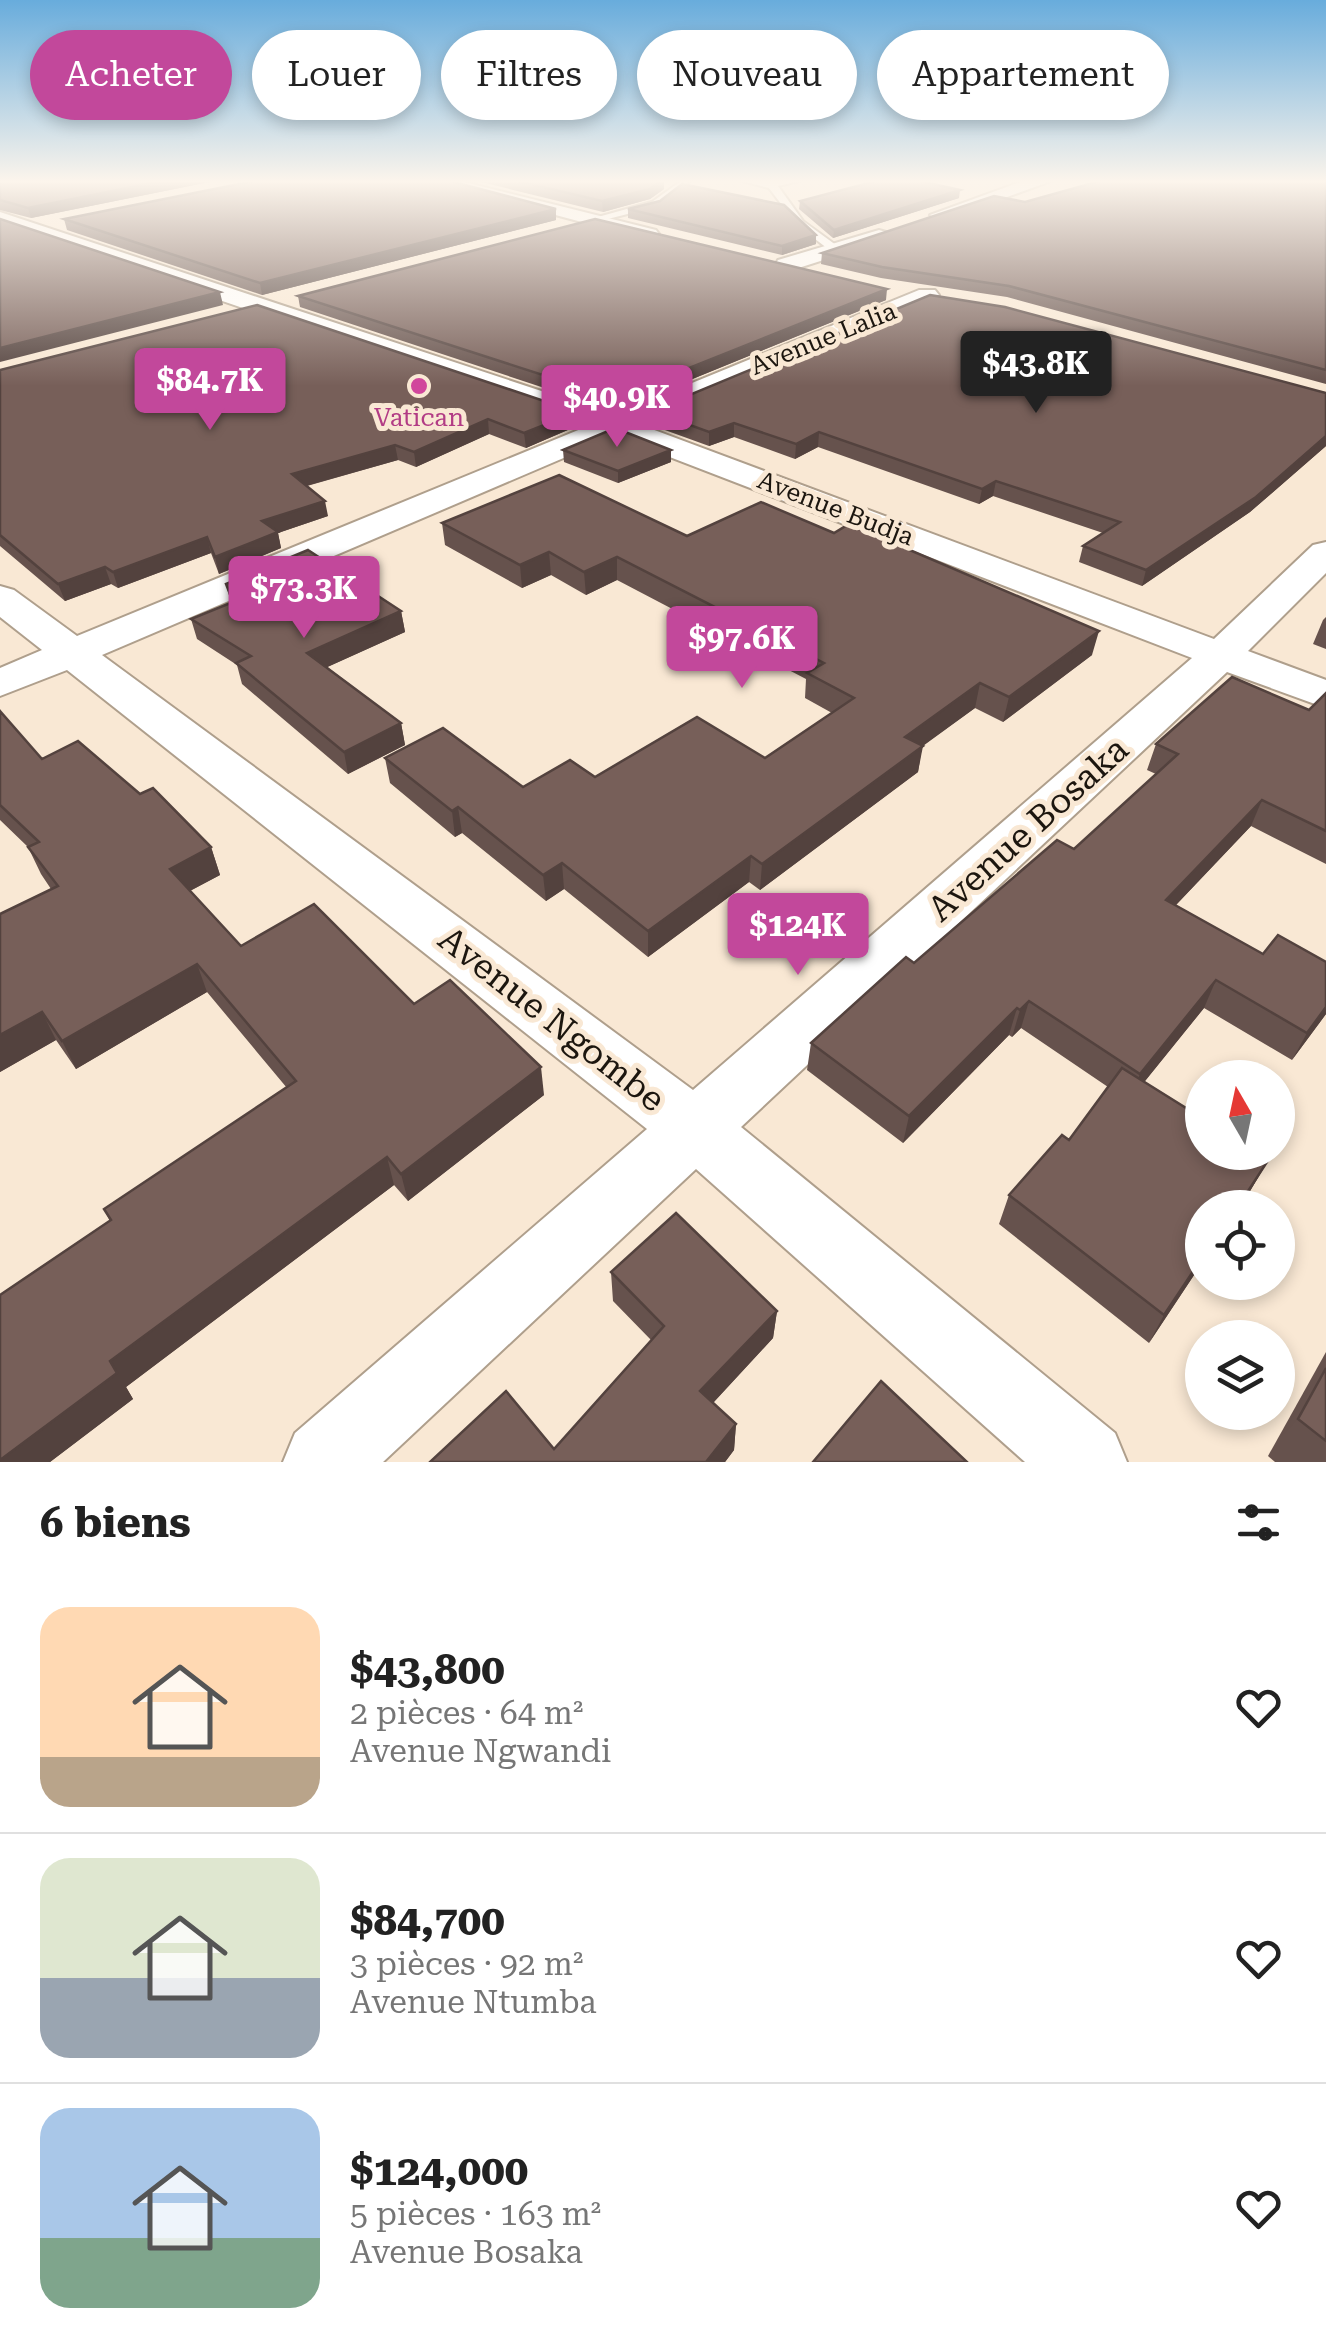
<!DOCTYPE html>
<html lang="fr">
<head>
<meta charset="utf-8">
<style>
  body { margin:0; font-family:"Roboto Serif",serif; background:#f2f2f2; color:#222; height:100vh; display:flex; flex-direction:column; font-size:38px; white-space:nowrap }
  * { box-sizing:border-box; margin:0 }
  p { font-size:32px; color:#767676 }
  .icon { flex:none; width:55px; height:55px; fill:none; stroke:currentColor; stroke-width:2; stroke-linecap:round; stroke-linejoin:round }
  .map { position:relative; height:1462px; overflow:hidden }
  .drawer { display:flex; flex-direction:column; background:#fff; flex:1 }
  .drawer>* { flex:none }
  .guide { position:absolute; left:30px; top:30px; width:1268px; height:90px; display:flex; gap:20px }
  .needle { width:65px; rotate:351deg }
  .buttons { position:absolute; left:1185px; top:1060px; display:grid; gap:20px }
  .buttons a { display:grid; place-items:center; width:110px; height:110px; border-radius:50%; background:#fff; box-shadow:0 5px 15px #0003; font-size:50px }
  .price { position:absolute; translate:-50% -85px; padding:0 22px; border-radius:10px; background:#c2489b; color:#fff; font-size:32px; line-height:65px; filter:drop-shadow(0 2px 5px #0008) }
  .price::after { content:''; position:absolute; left:50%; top:60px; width:30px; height:22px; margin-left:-15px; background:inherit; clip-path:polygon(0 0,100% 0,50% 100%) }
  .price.on { background:#222; color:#fff }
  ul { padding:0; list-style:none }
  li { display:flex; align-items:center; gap:30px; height:250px; padding:0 40px }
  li+li { border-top:2px solid #e0e0e0 }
  li span { display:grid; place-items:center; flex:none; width:280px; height:200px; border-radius:30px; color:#555 }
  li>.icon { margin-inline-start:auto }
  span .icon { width:120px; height:120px; fill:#fffc; stroke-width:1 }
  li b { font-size:42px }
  h2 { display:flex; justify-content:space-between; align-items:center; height:120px; padding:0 40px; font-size:42px }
  .chip { padding:0 35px; border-radius:45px; background:#fff; box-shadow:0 5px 15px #0003; font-size:35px; line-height:90px }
  .chip.on { background:#c2489b; color:#fff }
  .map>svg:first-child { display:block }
</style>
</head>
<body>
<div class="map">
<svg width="1326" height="1462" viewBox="0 0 1326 1462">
  <rect width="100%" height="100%" fill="#f9e8d4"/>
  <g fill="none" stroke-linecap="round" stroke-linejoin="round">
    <defs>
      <g id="lane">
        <polygon points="681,181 690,181 659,206 592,223 587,220 652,202"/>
        <polygon points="742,181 799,181 778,186 803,221 840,248 840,252 832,252 797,225 769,188"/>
      </g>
      <g id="street">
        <polygon points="428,181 460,181 656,230 659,234 649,240"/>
        <polygon points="1023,181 1051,181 947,219 940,221 930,215"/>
        <path d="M0 212 614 415 919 290H935L939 295 935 300 641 425 1214 639 1313 545 1326 542V573L1248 651 1326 680V708L1227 672 741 1127 1115 1433 1127 1462H1025L696 1169 383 1462H283L295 1433 647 1129 67 670 0 696V668L42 650 0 617V586L14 590 77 636 588 426 0 225ZM615 436 1192 658 693 1090 102 655Z"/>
        <polygon points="879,230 886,232 886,240 786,272 775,265 778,260"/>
      </g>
    </defs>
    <use href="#lane" stroke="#af9f8c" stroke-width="4"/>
    <use href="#street" stroke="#af9f8c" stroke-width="4"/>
    <use href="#lane" fill="#fff" fill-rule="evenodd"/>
    <use href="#street" fill="#fff" fill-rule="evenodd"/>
  </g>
  <g fill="#66524d">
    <polygon points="0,181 214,181 31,218 0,210"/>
    <polygon points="477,181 664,181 664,189 650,199 603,212"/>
    <polygon points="1326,181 1326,384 1007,297 881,278 821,264 822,253 1025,202"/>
    <polygon points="959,198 833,238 799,209 800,201"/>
    <polygon points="628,209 816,235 816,244 782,255 628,218"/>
    <polygon points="64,219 556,220 262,295 67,230"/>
    <polygon points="298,296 886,300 614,411 300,307"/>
    <polygon points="0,370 577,412 577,426 526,448 489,434 416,467 398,460 307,486 328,516 278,533 281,548 219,574 211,553 118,588 111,584 65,601 0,546"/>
    <polygon points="1326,393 1326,446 1250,512 1142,586 1079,562 1083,546 1103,533 993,496 979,504 818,447 795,459 734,437 709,446 651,425 651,411"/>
    <polygon points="563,450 671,462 618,483 564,462"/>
    <polygon points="442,523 687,536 1092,655 1003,722 975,708 922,746 918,772 760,890 749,882 648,957 564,889 546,901 462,833 455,837 390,783 385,758 523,787 595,777 765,758 832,713 805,698 806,679 617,580 586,595 551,575 522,588 445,545"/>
    <polygon points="226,584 401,611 405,632 327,667 401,723 405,745 348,774 242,684 237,665 197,639 191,619 231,603"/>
    <polygon points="1326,617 1326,649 1313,644 1323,620"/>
    <polygon points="1326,693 1326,864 1251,826 1176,905 1263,954 1326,962 1326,1014 1292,1060 1204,1008 1144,1082 1269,1159 1240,1208 1202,1208 1202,1263 1149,1343 999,1224 1009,1195 1069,1140 1108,1087 1021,1028 1012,1037 1009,1035 903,1143 807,1070 811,1043 914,963 1074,849 1156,774 1147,770 1156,744 1309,710"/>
    <polygon points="0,711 42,759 140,794 211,847 220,875 190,891 241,946 414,1004 544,1095 408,1201 394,1185 126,1387 133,1399 50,1462 0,1462 110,1221 104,1209 287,1088 207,992 76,1069 56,1040 0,1072 0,914 51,889 41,874 28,847 0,820"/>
    <polygon points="611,1272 777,1311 773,1338 713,1403 736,1424 734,1450 725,1462 430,1462 554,1449 651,1340 613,1301"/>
    <polygon points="1326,1352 1326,1462 1275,1462 1268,1456"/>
  </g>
  <g fill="#53423e">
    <polygon points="162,181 214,181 31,218 28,208"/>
    <polygon points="661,181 664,181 664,189 650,199 603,212 602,201"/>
    <polygon points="960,190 959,198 833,238 834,230"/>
    <polygon points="556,209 556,220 262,295 260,283"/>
    <polygon points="816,235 816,244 782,255 782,246"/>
    <polygon points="887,289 886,300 614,411 614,398"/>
    <polygon points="220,292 223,305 0,362 0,348"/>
    <polygon points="577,412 577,426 526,448 524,433"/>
    <polygon points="488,419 489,434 416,467 414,452"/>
    <polygon points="734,423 734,437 709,446 709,432"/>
    <polygon points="819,432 818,447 795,459 796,444"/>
    <polygon points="1326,436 1326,446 1250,512 1142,586 1146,570"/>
    <polygon points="395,445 398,460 295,489 292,474"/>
    <polygon points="671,450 671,462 618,483 618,471"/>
    <polygon points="996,481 993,496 979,504 982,489"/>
    <polygon points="325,501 328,516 278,533 281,548 219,574 215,557 262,521"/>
    <polygon points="207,537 211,553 118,588 113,572"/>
    <polygon points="549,552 551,575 522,588 520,565"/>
    <polygon points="617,557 617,580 586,595 584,572"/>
    <polygon points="105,567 111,584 65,601 58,584"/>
    <polygon points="401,611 405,632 312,674 307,653"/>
    <polygon points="1099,631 1092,655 1003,722 1009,697"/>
    <polygon points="980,683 975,708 901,762 905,737"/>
    <polygon points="401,723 405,745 348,774 344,752"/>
    <polygon points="923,746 918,772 760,890 762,864"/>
    <polygon points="1262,800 1251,826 1155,927 1166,900"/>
    <polygon points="458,807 462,833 455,837 452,811"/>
    <polygon points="211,847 220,875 180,896 170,869"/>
    <polygon points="751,856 749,882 648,957 648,931"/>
    <polygon points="562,863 564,889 546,901 543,875"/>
    <polygon points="197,964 207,992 76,1069 62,1041"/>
    <polygon points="1216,980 1204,1008 1129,1101 1140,1074"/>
    <polygon points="1029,1001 1021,1028 1012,1037 1020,1010"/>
    <polygon points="1326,1007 1326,1014 1292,1060 1307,1033"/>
    <polygon points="1017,1008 1009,1035 903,1143 909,1116"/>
    <polygon points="42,1012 56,1040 0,1072 0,1035"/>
    <polygon points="541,1067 544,1095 408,1201 401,1174"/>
    <polygon points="387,1157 394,1185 126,1387 133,1399 50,1462 0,1462 0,1460 110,1361"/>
    <polygon points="1269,1159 1240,1208 1237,1208"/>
    <polygon points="1202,1258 1202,1263 1149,1343 1164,1315"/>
    <polygon points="777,1311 773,1338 699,1418 700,1391"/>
    <polygon points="736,1424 734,1450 725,1462 706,1462"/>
  </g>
  <g fill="#775f59" stroke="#53423e" stroke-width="2.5">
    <polygon points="0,181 162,181 28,208 0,200"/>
    <polygon points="254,181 450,181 556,209 260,283 64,219"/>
    <polygon points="517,181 661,181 650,189 602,201"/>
    <polygon points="876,181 920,181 960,190 834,230 800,201"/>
    <polygon points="1100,181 1326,181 1326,370 1009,286 882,267 822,253 994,196 1025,202"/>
    <polygon points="682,184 784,205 816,235 782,246 628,209 660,201"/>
    <polygon points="0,219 220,292 0,348"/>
    <polygon points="595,219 887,289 614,398 298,296"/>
    <polygon points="930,295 1005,307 1326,393 1326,436 1256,497 1146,570 1083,546 1120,522 996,481 982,489 819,432 796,444 734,423 709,432 651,411"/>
    <polygon points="257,305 577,412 524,433 488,419 414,452 395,445 292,474 325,501 262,521 278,532 215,557 207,537 113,572 105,567 58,584 0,535 0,370"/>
    <polygon points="615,428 671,450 618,471 563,450"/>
    <polygon points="559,475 687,536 761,502 834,533 849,524 1099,631 1009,697 980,683 905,737 923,746 762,864 751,856 648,931 562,863 543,875 458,807 452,811 385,758 443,728 523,787 570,760 595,777 697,717 765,758 854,698 807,673 824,663 617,557 584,572 549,552 520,565 442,523"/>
    <polygon points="308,550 401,611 307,653 401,723 344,752 236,663 251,656 191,619 233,602 226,584"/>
    <polygon points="1232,677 1309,710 1326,693 1326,831 1262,800 1166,900 1263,954 1278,935 1326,962 1326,1007 1307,1033 1216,980 1140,1074 1029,1001 1020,1010 1017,1008 909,1116 811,1043 906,957 914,963 1057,840 1074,849 1178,754 1156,744"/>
    <polygon points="0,711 42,759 78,741 140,794 153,788 211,847 170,869 241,946 314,904 414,1004 450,980 541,1067 401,1174 387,1157 110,1361 117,1373 0,1460 0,1295 111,1220 104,1209 296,1081 197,964 62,1041 42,1012 0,1035 0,914 58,886 28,847 39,842 0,805"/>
    <polygon points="1122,1068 1202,1118 1202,1152 1258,1152 1269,1159 1237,1208 1202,1208 1202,1258 1164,1315 1009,1195 1062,1135 1069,1140"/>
    <polygon points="676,1213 777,1311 700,1391 736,1424 706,1462 430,1462 506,1391 554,1449 664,1326 611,1272"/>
    <polygon points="1326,1368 1326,1441 1298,1419"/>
    <polygon points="881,1381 967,1462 813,1462"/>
  </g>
  <linearGradient id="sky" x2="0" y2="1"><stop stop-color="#68acdc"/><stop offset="0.47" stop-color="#fcf5ec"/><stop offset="1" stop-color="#fcf5ec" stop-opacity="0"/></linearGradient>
  <rect width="1326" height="386" fill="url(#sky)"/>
  <circle fill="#d1479c" stroke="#f9e8d4" stroke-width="4" cx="419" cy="386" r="10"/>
  <g text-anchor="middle" stroke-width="10" stroke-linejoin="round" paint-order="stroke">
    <g font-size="25" fill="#1c160f" stroke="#f9e8d4">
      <text transform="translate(823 338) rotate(-22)" y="9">Avenue Lalia</text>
      <text transform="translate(836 508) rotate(21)" y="9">Avenue Budja</text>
    </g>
    <g font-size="25" fill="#b23c85" stroke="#f9e8d4">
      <text x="419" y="426">Vatican</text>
    </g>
    <g font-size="35" fill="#1c160f" stroke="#f9e8d4">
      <text transform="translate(1028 829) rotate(-42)" y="12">Avenue Bosaka</text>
      <text transform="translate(552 1019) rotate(38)" y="12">Avenue Ngombe</text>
    </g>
  </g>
</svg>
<div class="buttons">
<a><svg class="needle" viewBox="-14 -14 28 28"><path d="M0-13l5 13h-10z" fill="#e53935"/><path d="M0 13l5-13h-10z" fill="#767676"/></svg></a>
<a><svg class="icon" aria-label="locate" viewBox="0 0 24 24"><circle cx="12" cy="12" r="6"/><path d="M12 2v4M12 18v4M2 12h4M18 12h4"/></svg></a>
<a><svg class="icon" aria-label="layers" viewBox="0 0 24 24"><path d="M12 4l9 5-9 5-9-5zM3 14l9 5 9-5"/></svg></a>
</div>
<b class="price on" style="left:1036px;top:416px">$43.8K</b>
<b class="price" style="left:210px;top:433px">$84.7K</b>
<b class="price" style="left:617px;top:450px">$40.9K</b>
<b class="price" style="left:304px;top:641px">$73.3K</b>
<b class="price" style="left:742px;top:691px">$97.6K</b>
<b class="price" style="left:798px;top:978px">$124K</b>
<div class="guide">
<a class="chip on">Acheter</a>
<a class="chip">Louer</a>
<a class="chip">Filtres</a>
<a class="chip">Nouveau</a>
<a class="chip">Appartement</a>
</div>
</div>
<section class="drawer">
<h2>6 biens<svg class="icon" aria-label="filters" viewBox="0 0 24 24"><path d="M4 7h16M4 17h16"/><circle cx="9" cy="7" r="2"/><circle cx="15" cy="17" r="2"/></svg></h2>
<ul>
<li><span style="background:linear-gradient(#ffd9b3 75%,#b9a48a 0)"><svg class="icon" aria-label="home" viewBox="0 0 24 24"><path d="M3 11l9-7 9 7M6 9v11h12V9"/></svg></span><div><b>$43,800</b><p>2 pièces · 64 m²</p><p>Avenue Ngwandi</p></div><svg class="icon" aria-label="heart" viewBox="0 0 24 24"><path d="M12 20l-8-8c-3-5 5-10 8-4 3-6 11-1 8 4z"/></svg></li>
<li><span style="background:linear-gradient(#dfe7d0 60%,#9aa5b1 0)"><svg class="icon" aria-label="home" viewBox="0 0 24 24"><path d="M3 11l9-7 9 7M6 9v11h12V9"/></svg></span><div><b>$84,700</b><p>3 pièces · 92 m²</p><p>Avenue Ntumba</p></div><svg class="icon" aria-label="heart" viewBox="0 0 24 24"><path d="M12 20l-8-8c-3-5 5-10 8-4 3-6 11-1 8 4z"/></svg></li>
<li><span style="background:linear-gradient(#a9c7e8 65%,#7fa58c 0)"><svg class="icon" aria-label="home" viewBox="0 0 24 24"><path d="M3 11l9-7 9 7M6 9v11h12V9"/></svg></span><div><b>$124,000</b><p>5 pièces · 163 m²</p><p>Avenue Bosaka</p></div><svg class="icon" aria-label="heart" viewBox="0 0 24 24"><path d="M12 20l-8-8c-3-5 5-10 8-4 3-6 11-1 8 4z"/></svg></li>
</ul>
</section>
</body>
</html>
